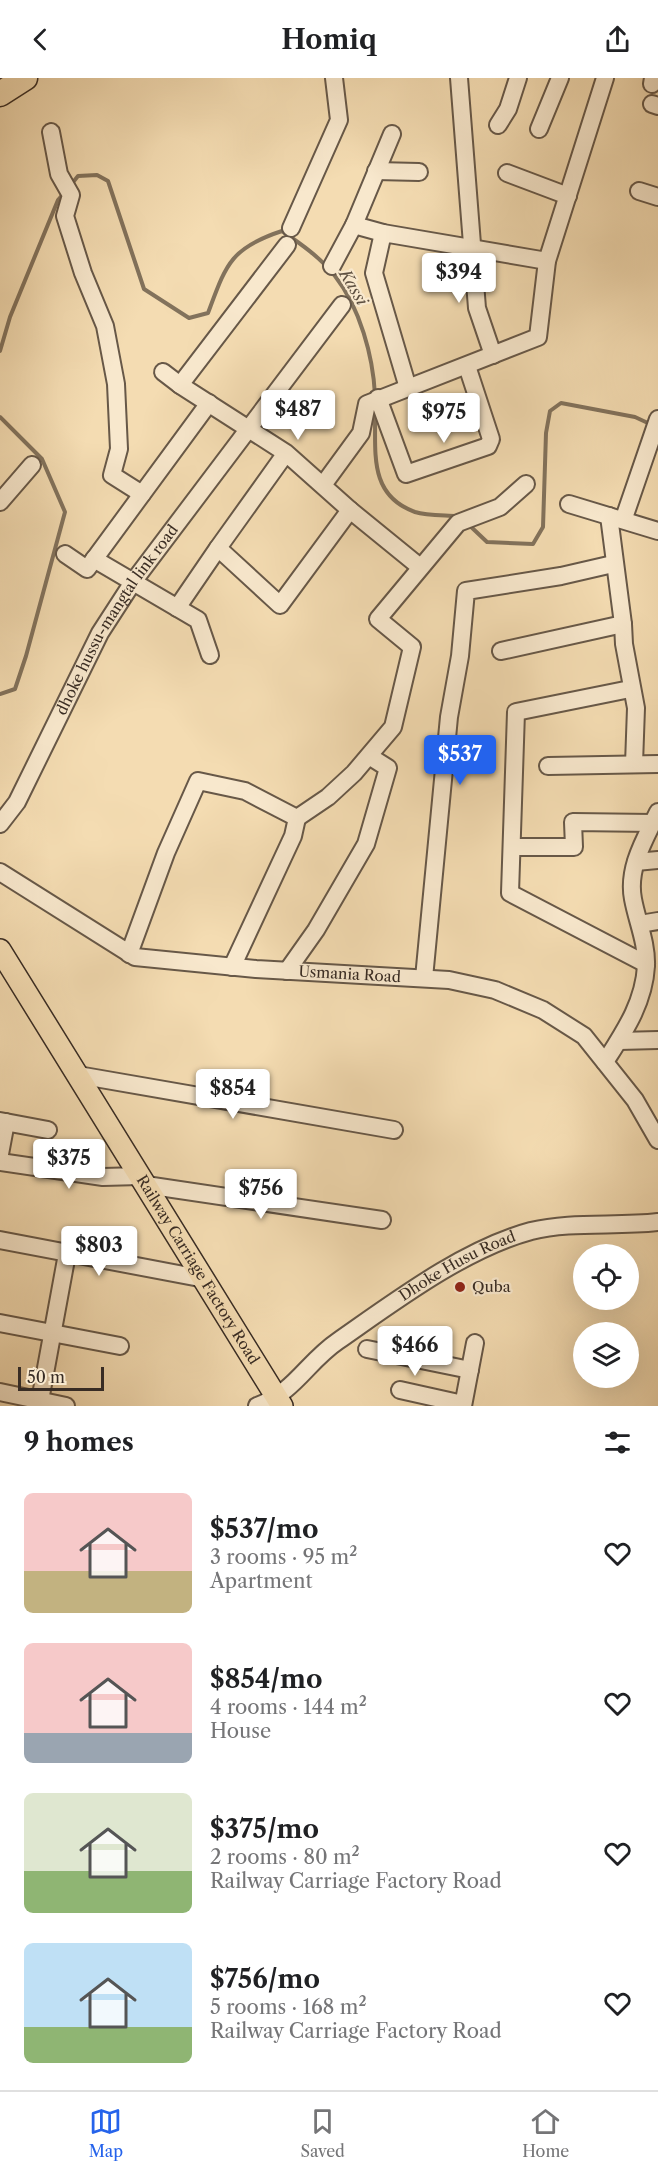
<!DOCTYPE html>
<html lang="en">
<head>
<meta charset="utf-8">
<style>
  body { margin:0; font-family:"Libre Caslon Text",serif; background:#f2f2f2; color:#202124; height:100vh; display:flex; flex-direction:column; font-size:22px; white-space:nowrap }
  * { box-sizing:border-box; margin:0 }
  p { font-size:20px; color:#757577 }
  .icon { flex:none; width:33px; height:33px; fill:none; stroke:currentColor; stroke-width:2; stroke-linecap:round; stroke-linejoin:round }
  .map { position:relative; height:1328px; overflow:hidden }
  .side { display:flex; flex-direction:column; background:#fff; flex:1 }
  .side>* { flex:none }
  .tools { position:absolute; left:573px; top:1166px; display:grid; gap:12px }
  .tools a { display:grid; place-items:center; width:66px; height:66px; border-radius:50%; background:#fff; box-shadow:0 6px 24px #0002; font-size:30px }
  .scale { position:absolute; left:18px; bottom:15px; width:86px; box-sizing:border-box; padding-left:6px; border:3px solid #382c24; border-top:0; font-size:16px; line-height:21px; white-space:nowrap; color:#382c24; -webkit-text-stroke:4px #f8e8cd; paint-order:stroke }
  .price { position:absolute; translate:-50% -51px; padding:0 14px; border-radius:6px; background:#fff; color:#222; font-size:20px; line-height:39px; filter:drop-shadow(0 2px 3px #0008) }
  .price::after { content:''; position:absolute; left:50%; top:36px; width:18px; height:14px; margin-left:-9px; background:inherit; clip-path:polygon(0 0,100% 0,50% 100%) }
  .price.current { background:#2563eb; color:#fff }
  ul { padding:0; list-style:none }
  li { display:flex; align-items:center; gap:18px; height:150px; padding:0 24px }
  li span { display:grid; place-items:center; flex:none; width:168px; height:120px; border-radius:9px; color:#555 }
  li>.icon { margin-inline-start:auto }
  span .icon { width:72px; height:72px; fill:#fffc; stroke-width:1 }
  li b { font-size:26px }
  h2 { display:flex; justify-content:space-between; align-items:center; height:72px; padding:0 24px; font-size:26px }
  header { display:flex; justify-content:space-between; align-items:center; height:78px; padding:0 24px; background:#fff; font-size:27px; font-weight:700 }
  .menu { display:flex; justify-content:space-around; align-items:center; height:84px; border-top:2px solid #e0e0e0; background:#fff; font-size:16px; color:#757577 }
  .menu a { display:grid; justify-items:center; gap:3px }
  .menu .current { color:#2563eb }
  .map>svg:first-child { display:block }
</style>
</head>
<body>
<header><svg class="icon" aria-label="back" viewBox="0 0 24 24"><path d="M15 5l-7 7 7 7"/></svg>Homiq<svg class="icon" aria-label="share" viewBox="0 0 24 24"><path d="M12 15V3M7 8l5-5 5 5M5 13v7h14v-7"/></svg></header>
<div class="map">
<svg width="658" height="1328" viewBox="0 0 658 1328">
  <rect width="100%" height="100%" fill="#f4dcb2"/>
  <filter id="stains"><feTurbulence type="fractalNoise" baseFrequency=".00333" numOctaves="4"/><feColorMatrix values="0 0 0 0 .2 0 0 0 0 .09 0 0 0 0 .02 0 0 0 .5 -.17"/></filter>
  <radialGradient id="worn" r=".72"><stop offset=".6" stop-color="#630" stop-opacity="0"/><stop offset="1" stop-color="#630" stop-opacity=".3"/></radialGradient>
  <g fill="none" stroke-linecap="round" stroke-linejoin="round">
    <g stroke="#82725c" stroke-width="4">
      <path d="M70 108 78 98 97 97 108 103 144 211 189 240 208 235C226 187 230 170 282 153 301 166 321 180 335 198 360 230 373 278 375 317"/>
      <polyline points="0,273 10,239 58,122 65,114"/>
      <path d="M375 334C376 374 368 417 415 434 427 438 445 437 457 438"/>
      <polyline points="0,339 42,381 65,434 26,578 15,611 0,616"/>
      <polyline points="468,446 487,464 533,466 543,449 546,355 550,333 561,325 635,339 650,346"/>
    </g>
    <defs>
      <g id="minor">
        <polyline points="459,0 477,230 493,277"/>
        <polyline points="652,6 653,0"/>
        <polyline points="652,26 658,28"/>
        <polyline points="498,47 508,31 518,0"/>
        <polyline points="539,51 560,0"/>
        <polyline points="51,54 59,96 71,117 65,138 83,195 105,248 116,306 119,371 112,397 142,416"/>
        <polyline points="376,93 419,94"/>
        <polyline points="507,95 568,118"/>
        <polyline points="639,113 658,119"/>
        <polyline points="354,147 383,155"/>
        <polyline points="291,150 339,42 334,0"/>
        <polyline points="332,188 354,147 392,56"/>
        <polyline points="163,294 180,307"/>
        <polyline points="408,310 374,195 383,155 547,183"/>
        <polyline points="378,320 406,396 488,368 491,361 467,288"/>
        <polyline points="286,375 218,470 280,527 350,432 286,375 180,307 287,167"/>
        <polyline points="323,407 361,355 367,326 538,259 547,183 605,0"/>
        <polyline points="0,424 32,387"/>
        <polyline points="569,426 658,453"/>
        <polyline points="350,432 420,489"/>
        <polyline points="609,438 623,546 624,566 636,630 634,686"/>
        <polyline points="624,440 658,341"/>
        <polyline points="65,476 87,491 209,325"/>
        <polyline points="94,481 198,542 210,577"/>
        <polyline points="177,530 218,470"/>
        <polyline points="501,573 623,546"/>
        <polyline points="630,611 516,634 510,815 646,886"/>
        <polyline points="548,688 658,686"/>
        <polyline points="297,740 328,719 354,695 393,649 412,569 378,541 458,445 500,429 526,406"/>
        <path id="s1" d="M0 746 17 724 100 555 133 504 342 227"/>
        <polyline points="512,769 574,769 573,744 653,745"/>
        <polyline points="636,784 658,782"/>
        <path id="s2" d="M0 794 135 879 256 891 449 902 495 912 543 932 584 958 635 1022 658 1062"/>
        <polyline points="640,846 658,843"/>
        <polyline points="129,876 166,775 198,703 245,713 297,740 293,758 232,889"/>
        <polyline points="287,893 316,852 366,766 388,690 369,678"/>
        <polyline points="424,900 449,639 460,578 466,513 561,498 613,486"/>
        <polyline points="619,963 658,962"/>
        <path d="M605 984C624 954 644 925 646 888 647 865 637 843 633 821 627 790 645 761 658 734"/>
        <polyline points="78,997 394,1052"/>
        <polyline points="0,1043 48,1052"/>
        <polyline points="0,1076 6,1044"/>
        <polyline points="0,1084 103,1099 140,1098"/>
        <polyline points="146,1107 382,1142"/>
        <polyline points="0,1162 205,1201"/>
        <polyline points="0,1245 120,1268"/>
        <polyline points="367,1271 470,1292"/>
        <polyline points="400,1312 463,1326"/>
        <polyline points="0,1314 66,1328"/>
        <polyline points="39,1328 67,1176"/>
        <path id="s3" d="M257 1328C295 1314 307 1284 338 1263 394 1224 464 1171 531 1153 572 1143 616 1149 658 1144"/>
        <polyline points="463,1328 475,1265"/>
      </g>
      <g id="major">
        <path id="s4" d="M0 872 282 1328"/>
      </g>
      <polyline id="highway" points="0,16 25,0"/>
    </defs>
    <use href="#minor" stroke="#675848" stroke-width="20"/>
    <use href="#major" stroke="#382c24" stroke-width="24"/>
    <use href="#highway" stroke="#382c24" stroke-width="27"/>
    <use href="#minor" stroke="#f8e8cd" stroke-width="16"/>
    <use href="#major" stroke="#f4dcb2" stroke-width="21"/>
    <use href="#highway" stroke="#f4dcb2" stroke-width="24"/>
  </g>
  <circle fill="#8f2418" stroke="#f8e8cd" stroke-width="2" cx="460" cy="1209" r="6"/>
  <g text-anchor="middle" stroke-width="4.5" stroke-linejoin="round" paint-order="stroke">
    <g font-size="15" fill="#382c24" stroke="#f8e8cd">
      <text dy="5" stroke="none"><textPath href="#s1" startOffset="236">dhoke hussu-mangtal link road</textPath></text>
      <text dy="5" stroke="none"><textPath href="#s2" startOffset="375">Usmania Road</textPath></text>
      <text dy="5" stroke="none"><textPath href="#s3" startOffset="246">Dhoke Husu Road</textPath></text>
      <text dy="5" stroke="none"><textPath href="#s4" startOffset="376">Railway Carriage Factory Road</textPath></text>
    </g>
    <g font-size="15" fill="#382c24" stroke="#f8e8cd" text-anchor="start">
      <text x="472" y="1214">Quba</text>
    </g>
    <g font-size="16" font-style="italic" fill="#5d4f40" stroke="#f8e8cd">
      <text transform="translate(354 209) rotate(59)" y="6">Kassi</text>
    </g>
  </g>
  <rect width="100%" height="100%" filter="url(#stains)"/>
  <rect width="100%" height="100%" fill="url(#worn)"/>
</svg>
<div class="tools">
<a><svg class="icon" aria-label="locate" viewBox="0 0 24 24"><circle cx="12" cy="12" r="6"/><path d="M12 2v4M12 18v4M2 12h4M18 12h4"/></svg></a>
<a><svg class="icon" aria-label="layers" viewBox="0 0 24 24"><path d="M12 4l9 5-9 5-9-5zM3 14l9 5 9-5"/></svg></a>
</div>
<div class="scale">50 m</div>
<b class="price" style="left:459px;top:226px">$394</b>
<b class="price" style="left:298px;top:363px">$487</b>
<b class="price" style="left:444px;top:366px">$975</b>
<b class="price current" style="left:460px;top:708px">$537</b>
<b class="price" style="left:233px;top:1042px">$854</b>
<b class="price" style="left:69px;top:1112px">$375</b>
<b class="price" style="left:261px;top:1142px">$756</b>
<b class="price" style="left:99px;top:1199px">$803</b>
<b class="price" style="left:415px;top:1299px">$466</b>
</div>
<section class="side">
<h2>9 homes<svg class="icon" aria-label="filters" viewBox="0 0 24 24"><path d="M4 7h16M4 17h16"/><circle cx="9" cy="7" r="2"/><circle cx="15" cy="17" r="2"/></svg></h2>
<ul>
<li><span style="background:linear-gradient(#f6c9c9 65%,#c2b280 0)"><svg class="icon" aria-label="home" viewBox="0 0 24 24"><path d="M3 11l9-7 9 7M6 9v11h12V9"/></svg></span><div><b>$537/mo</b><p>3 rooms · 95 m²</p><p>Apartment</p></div><svg class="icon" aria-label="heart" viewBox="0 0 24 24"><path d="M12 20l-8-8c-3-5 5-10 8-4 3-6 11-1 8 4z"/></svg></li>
<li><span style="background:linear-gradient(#f6c9c9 75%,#9aa5b1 0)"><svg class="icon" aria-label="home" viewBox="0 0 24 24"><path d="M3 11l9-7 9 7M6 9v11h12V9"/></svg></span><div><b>$854/mo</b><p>4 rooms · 144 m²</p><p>House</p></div><svg class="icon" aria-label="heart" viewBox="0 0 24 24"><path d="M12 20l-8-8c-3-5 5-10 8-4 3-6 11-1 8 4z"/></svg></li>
<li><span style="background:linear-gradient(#dfe7d0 65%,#8fb573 0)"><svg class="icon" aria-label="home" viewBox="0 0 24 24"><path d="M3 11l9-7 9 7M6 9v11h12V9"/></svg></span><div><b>$375/mo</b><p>2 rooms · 80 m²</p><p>Railway Carriage Factory Road</p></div><svg class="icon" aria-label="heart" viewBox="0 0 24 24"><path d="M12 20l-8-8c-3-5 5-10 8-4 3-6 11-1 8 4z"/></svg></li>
<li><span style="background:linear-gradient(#bfe0f5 70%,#8fb573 0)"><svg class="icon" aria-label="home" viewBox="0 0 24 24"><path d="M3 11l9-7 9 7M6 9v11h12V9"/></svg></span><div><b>$756/mo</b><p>5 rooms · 168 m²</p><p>Railway Carriage Factory Road</p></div><svg class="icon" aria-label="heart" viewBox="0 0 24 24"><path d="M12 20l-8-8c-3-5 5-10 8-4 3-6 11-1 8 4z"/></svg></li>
</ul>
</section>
<nav class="menu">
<a class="current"><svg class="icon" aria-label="map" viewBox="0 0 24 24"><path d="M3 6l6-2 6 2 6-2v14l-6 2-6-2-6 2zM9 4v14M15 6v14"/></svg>Map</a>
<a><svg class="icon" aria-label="saved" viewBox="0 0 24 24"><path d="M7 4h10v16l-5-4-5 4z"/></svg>Saved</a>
<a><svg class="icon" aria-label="home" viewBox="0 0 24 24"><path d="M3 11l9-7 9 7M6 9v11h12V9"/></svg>Home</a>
</nav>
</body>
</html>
